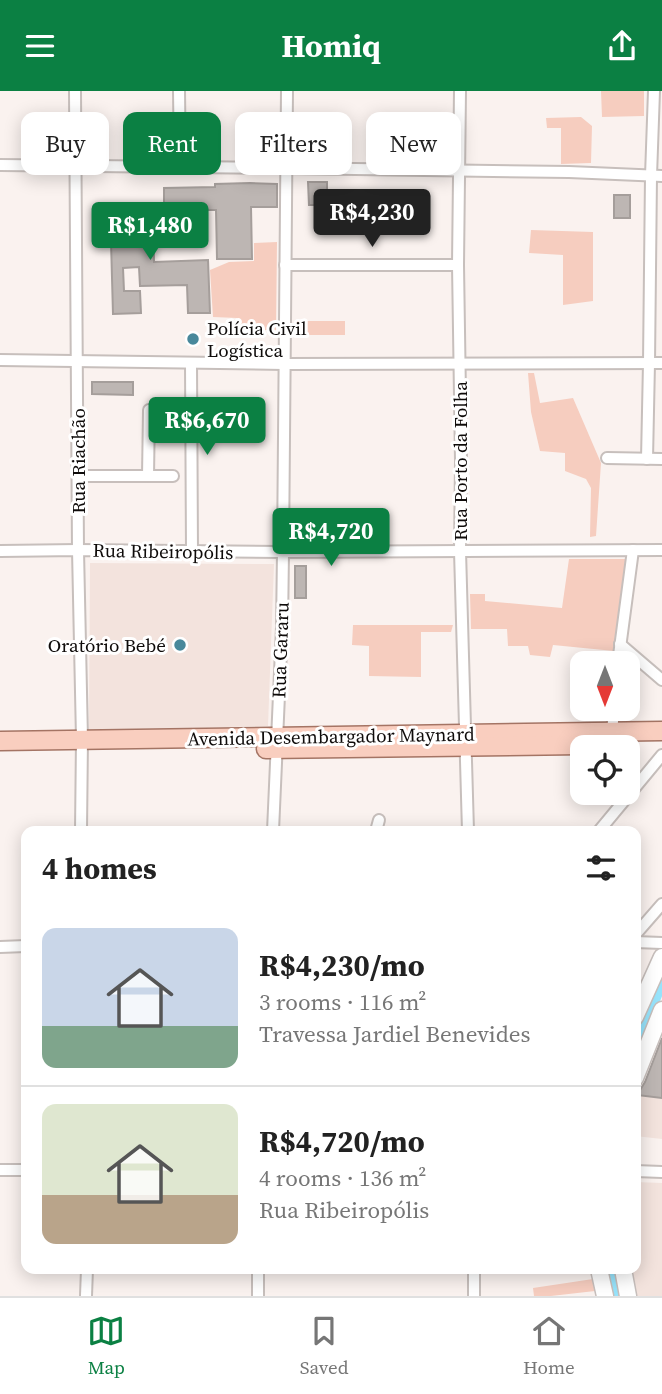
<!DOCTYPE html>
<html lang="en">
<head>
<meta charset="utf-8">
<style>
  body { margin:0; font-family:"Source Serif 4",serif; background:#f6f6f6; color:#222; height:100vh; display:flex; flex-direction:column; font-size:26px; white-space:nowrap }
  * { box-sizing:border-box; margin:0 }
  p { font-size:23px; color:#767676 }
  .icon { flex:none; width:38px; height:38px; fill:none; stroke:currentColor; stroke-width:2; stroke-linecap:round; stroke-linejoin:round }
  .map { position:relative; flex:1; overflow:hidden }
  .details { position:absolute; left:21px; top:735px; width:620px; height:448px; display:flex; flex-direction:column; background:#fff; border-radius:14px; box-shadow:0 4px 18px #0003 }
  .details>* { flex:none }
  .guide { position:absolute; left:21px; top:21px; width:621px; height:63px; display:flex; gap:14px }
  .needle { width:46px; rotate:180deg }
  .tools { position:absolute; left:570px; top:560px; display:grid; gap:14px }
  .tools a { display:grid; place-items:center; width:70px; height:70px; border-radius:14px; background:#fff; box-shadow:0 4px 18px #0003; font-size:35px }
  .price { position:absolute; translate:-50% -60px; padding:0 16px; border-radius:7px; background:#0b8043; color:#fff; font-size:23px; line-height:46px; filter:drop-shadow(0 2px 4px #0008) }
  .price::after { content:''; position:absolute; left:50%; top:42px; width:21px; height:16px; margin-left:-10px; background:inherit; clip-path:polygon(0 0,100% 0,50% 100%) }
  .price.on { background:#222; color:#fff }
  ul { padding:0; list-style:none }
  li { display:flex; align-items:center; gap:21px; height:175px; padding:0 21px }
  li+li { border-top:2px solid #e0e0e0 }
  li span { display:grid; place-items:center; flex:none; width:196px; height:140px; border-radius:14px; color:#555 }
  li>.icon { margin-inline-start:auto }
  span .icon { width:84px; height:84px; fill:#fffc; stroke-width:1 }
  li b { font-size:30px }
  h2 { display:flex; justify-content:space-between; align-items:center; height:84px; padding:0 21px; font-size:30px }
  .chip { padding:0 24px; border-radius:14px; background:#fff; box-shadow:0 4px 18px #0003; font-size:24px; line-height:63px }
  .chip.on { background:#0b8043; color:#fff }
  header { display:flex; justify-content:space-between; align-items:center; height:91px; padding:0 21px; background:#0b8043; color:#fff; font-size:32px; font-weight:700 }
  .tabs { display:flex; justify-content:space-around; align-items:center; height:98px; border-top:2px solid #e0e0e0; background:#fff; font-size:19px; color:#767676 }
  .tabs a { display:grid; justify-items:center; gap:4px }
  .tabs .on { color:#0b8043 }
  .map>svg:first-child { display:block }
</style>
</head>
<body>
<header><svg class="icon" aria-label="menu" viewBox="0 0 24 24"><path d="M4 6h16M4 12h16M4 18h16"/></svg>Homiq<svg class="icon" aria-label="share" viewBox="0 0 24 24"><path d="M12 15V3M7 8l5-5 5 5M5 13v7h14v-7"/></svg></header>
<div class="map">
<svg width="662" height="1205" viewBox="0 0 662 1205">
  <rect width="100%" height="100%" fill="#faf2ef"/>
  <g fill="#f3e3dd">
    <polygon points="90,472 274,473 268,635 89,640"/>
    <polygon points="639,1004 662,1007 662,1048 635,1045 635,1014"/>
    <polygon points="635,1091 662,1092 662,1205 634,1205 630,1178 635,1178"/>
  </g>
  <g fill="#f6cdbf">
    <polygon points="601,0 644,0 644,25 602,26"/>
    <polygon points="581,26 592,35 591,72 561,73 561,37 547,37 546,27"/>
    <polygon points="531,139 593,141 593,210 563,214 563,164 529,162"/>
    <polygon points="277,151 276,239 239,239 237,227 213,226 210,179 229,171 254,170 254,152"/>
    <rect x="296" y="230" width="49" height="14"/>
    <polygon points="528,282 534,282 540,312 573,307 601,372 596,445 590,446 591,397 586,388 565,380 565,362 540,360 531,321"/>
    <polygon points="569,468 626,468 614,560 553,554 550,566 530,564 528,555 508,555 507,538 471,538 470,503 485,503 485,510 562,517"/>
    <polygon points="353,534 453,534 451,541 421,541 421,586 369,585 369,555 352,554"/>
    <polygon points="593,1188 595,1200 551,1205 534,1205 533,1197"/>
  </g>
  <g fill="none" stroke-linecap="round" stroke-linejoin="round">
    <g stroke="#97e3fb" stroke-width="10">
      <polyline points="635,958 662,892"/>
      <polyline points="610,1178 615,1205"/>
    </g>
  </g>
  <g fill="#bdb6b3" stroke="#a59e9b" stroke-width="2">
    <polygon points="246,33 261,33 262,61 247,61"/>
    <polygon points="308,91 327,91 327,114 309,114"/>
    <polygon points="250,92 277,93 277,116 251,116 252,168 217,168 216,119 177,119 177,116 164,116 164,97 215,96 215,93"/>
    <rect x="614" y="104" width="16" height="23"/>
    <polygon points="155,113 155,129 153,129 154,171 208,169 210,222 188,222 187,194 140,195 139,176 123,177 124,200 140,200 141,222 113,223 110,114"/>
    <polygon points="92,291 133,291 133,304 92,303"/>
    <rect x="295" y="475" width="11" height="32"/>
    <polygon points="662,947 662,1007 637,1004 645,991"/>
  </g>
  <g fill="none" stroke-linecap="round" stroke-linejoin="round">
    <defs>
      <g id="street">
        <polyline points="75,0 78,459 82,648 81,740"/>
        <polyline points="179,0 180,75"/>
        <polyline points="460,0 458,174 461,370 460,460 468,740"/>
        <polyline points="0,74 286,77 569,81 662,85"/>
        <polyline points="285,174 458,174"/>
        <polyline points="0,269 284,273 662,272"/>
        <polyline points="191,272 192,461"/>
        <polyline points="607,367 662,368"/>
        <polyline points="647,368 649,272 651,85 654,0"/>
        <polyline points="79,385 173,385"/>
        <polyline points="148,385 149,319"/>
        <polyline points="0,460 78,459 283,461 662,459"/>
        <polyline points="620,553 662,589"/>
        <polyline points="618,572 633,459"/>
        <polyline points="612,642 614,618"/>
        <polyline points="273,740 282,536 283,461 287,0"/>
        <polyline points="376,740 379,729"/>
        <polyline points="599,740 662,664"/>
        <polyline points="635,844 662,813"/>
        <polyline points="635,851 662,852"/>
        <polyline points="0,856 26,855"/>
        <polyline points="0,1079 26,1079"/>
        <polyline points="635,1080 662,1081"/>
        <polyline points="474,1178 474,1205"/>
        <polyline points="86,1205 87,1178"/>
        <polyline points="258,1205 258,1178"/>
      </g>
      <g id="secondary">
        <polyline points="635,926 662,866"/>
        <polyline points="635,987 662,919"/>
        <polyline points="599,1178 605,1205"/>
        <polyline points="623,1178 628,1205"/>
      </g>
      <g id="primary">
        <polyline points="0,650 662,640"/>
        <polyline points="266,658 581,654"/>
      </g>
    </defs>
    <use href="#street" stroke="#c7bfbc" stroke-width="14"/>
    <use href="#secondary" stroke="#c7bfbc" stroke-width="19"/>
    <use href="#primary" stroke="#a47464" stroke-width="21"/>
    <use href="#street" stroke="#fff" stroke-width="10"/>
    <use href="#secondary" stroke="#fff" stroke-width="16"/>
    <use href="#primary" stroke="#f9cebf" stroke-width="18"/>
  </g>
  <g fill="#48889b" stroke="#fff" stroke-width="2.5">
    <circle cx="193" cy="248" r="7"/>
    <circle cx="180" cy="554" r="7"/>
  </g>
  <g text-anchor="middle" stroke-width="6" stroke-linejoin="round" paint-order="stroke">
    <g font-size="19" fill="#0e0b0a" stroke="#fff" text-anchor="start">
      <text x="207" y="244">Polícia Civil<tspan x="207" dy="22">Logística</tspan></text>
      <text x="166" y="561" text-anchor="end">Oratório Bebé</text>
    </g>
    <g font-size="19" fill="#0e0b0a" stroke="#fff">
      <text transform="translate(78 370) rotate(-90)" y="7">Rua Riachão</text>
      <text transform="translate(460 370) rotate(-90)" y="7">Rua Porto da Folha</text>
      <text transform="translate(163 460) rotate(1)" y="7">Rua Ribeiropólis</text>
      <text transform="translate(280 559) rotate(-88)" y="7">Rua Gararu</text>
      <text transform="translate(331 645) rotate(-1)" y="7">Avenida Desembargador Maynard</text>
    </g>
  </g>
</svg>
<div class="tools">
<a><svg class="needle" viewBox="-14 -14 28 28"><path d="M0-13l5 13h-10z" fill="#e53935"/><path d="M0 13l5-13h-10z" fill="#767676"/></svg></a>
<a><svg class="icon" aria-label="locate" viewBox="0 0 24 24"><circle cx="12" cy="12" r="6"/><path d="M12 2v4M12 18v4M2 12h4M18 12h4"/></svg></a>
</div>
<b class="price on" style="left:372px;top:158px">R$4,230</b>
<b class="price" style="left:150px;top:171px">R$1,480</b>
<b class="price" style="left:207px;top:366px">R$6,670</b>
<b class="price" style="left:331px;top:477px">R$4,720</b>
<div class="guide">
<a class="chip">Buy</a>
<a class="chip on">Rent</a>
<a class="chip">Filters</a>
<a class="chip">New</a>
</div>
<section class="details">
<h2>4 homes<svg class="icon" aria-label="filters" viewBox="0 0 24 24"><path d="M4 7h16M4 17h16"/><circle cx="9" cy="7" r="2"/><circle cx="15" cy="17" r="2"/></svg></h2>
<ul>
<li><span style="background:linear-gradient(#c9d6e8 70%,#7fa58c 0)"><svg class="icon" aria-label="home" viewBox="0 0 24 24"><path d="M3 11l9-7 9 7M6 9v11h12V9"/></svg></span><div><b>R$4,230/mo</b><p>3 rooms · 116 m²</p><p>Travessa Jardiel Benevides</p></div></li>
<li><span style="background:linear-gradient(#dfe7d0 65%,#b9a48a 0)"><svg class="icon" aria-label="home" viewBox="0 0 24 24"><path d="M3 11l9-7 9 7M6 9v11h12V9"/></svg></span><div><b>R$4,720/mo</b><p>4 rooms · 136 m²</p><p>Rua Ribeiropólis</p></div></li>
</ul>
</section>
</div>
<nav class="tabs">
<a class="on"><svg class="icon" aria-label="map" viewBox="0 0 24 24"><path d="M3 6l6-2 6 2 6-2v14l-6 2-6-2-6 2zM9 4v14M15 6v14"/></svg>Map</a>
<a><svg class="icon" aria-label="saved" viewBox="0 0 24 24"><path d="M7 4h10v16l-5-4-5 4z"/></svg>Saved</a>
<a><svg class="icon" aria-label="home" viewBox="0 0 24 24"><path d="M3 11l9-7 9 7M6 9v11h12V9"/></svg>Home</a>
</nav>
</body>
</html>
